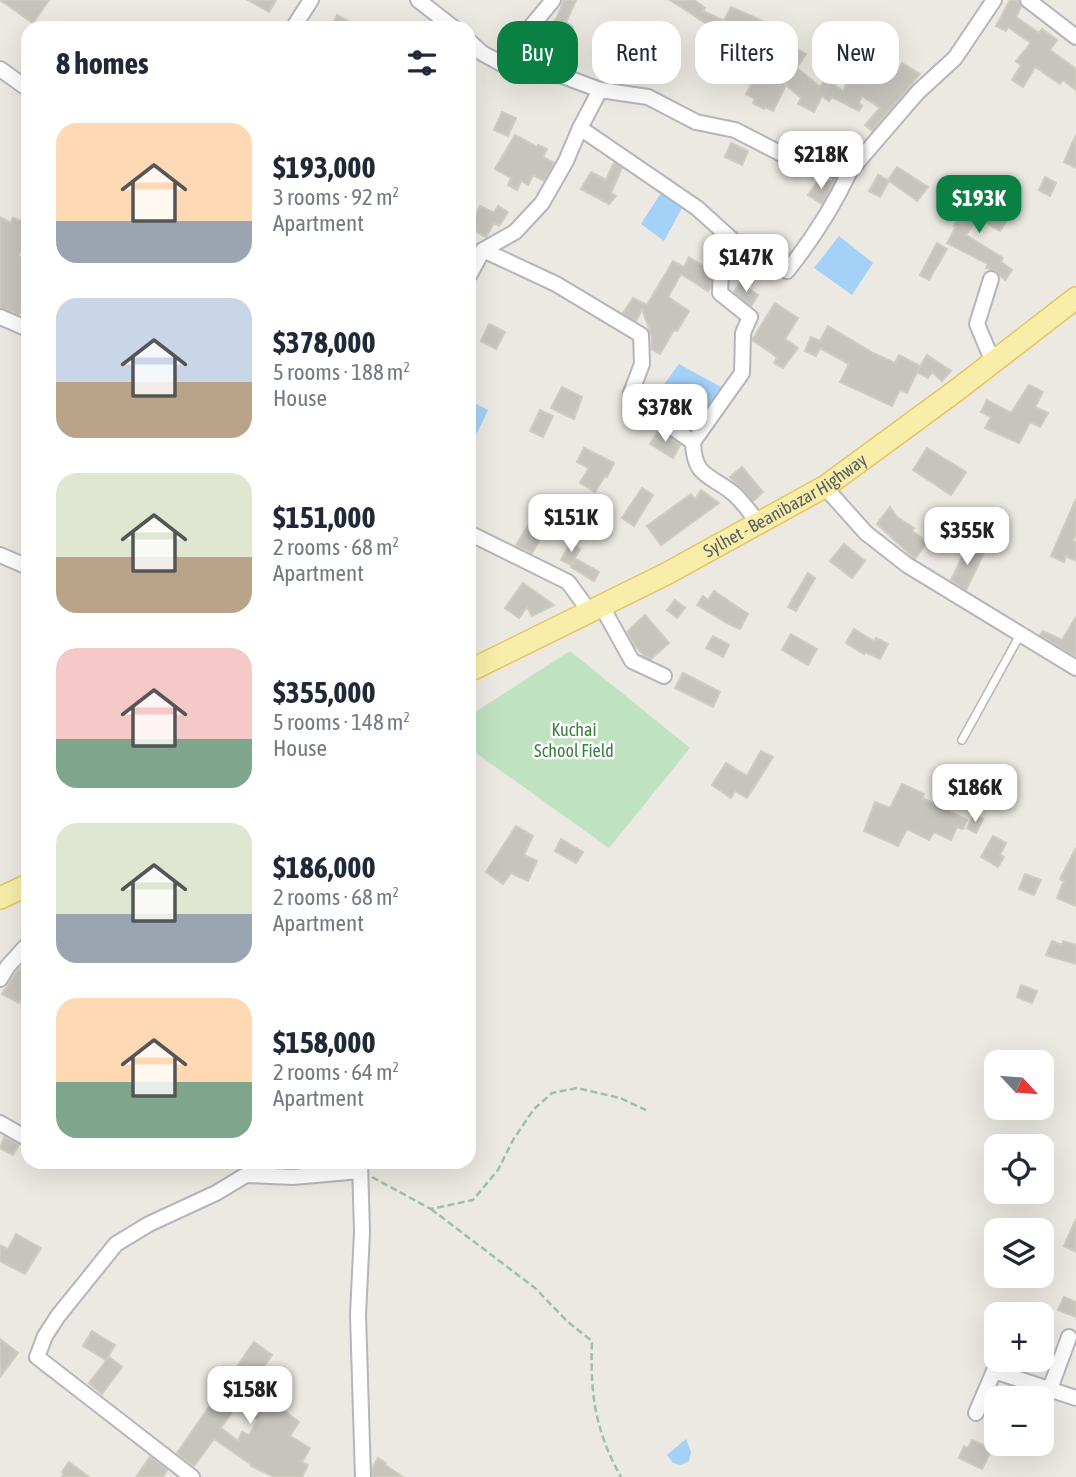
<!DOCTYPE html>
<html lang="en">
<head>
<meta charset="utf-8">
<style>
  body { margin:0; font-family:"Asap Condensed",sans-serif; background:#f2f2f3; color:#1f2937; height:100vh; display:flex; flex-direction:column; font-size:26px; white-space:nowrap }
  * { box-sizing:border-box; margin:0 }
  p { font-size:23px; color:#747a83 }
  .icon { flex:none; width:38px; height:38px; fill:none; stroke:currentColor; stroke-width:2; stroke-linecap:round; stroke-linejoin:round }
  .map { position:relative; flex:1; overflow:hidden }
  .drawer { position:absolute; left:21px; top:21px; width:455px; height:1148px; display:flex; flex-direction:column; background:#fff; border-radius:21px; box-shadow:0 7px 28px #0002 }
  .drawer>* { flex:none }
  .guide { position:absolute; left:497px; top:21px; width:472px; height:63px; display:flex; gap:14px }
  .needle { width:46px; rotate:116deg }
  .tools { position:absolute; left:984px; top:1050px; display:grid; gap:14px }
  .tools a { display:grid; place-items:center; width:70px; height:70px; border-radius:14px; background:#fff; box-shadow:0 7px 28px #0002; font-size:35px }
  .price { position:absolute; translate:-50% -60px; padding:0 16px; border-radius:14px; background:#fff; color:#222; font-size:23px; line-height:46px; filter:drop-shadow(0 2px 4px #0008) }
  .price::after { content:''; position:absolute; left:50%; top:42px; width:21px; height:16px; margin-left:-10px; background:inherit; clip-path:polygon(0 0,100% 0,50% 100%) }
  .price.on { background:#0b8043; color:#fff }
  ul { padding:0; list-style:none }
  li { display:flex; align-items:center; gap:21px; height:175px; padding:0 35px }
  li span { display:grid; place-items:center; flex:none; width:196px; height:140px; border-radius:21px; color:#555 }
  li>.icon { margin-inline-start:auto }
  span .icon { width:84px; height:84px; fill:#fffc; stroke-width:1 }
  li b { font-size:30px }
  h2 { display:flex; justify-content:space-between; align-items:center; height:84px; padding:0 35px; font-size:30px }
  .tag { padding:0 24px; border-radius:21px; background:#fff; box-shadow:0 7px 28px #0002; font-size:24px; line-height:63px }
  .tag.on { background:#0b8043; color:#fff }
  .map>svg:first-child { display:block }
</style>
</head>
<body>
<div class="map">
<svg width="1076" height="1477" viewBox="0 0 1076 1477">
  <rect width="100%" height="100%" fill="#ebe9e1"/>
  <polygon fill="#bfe2c0" points="570,651 690,748 609,848 469,748 469,716"/>
  <g fill="#a4d1f8">
    <polygon points="661,193 683,206 664,241 641,224"/>
    <polygon points="839,236 873,263 852,295 814,268"/>
    <polygon points="679,364 721,387 711,410 696,408 660,390"/>
    <polygon points="469,400 488,410 469,450"/>
    <polygon points="686,1439 691,1452 689,1461 681,1465 673,1463 667,1455"/>
  </g>
  <g fill="#c7c4be" stroke="#cfcbc0" stroke-width="2" fill-rule="evenodd">
    <polygon points="0,0 49,0 33,23"/>
    <polygon points="248,0 276,0 269,12"/>
    <polygon points="564,0 576,0 566,22 573,27 551,60 534,50 557,17"/>
    <path d="M670 0H694L705 8 703 11 724 21 731 7 765 22 761 28 806 54 797 68 820 87 826 79 843 91 852 72 868 69 881 50 898 69 902 63 920 74 872 131 865 125 880 108 862 96 859 103 862 106 859 111 832 97 829 101 822 96 814 112 798 104 801 98 786 85 773 111 765 107 764 109 753 103 755 99 746 94 755 78 715 60 709 73 699 68 709 49 697 43 707 24ZM741 28 772 46 762 64 749 56 746 60 729 52Z"/>
    <polygon points="1010,0 1019,1 1021,7 1016,17 1039,33 1042,29 1057,40 1050,50 1076,69 1076,90 1063,80 1060,84 1035,67 1023,87 1012,80 1021,65 1016,61 1031,43 1008,27 1006,31 996,26"/>
    <polygon points="337,15 361,28 338,28 332,25"/>
    <polygon points="502,112 516,118 508,136 494,130"/>
    <polygon points="515,135 537,147 538,145 547,149 543,157 554,163 544,181 533,175 528,185 521,181 517,190 508,185 511,178 495,169"/>
    <polygon points="1076,135 1076,168 1064,162"/>
    <polygon points="731,143 748,151 742,165 725,157"/>
    <polygon points="614,163 622,168 611,193 616,196 609,204 581,189 591,172 606,180"/>
    <polygon points="897,167 928,187 917,201 888,180"/>
    <polygon points="878,175 889,181 880,197 869,191"/>
    <polygon points="1045,177 1056,183 1050,196 1039,190"/>
    <polygon points="833,179 835,179 822,204 808,195 818,181 824,185 826,180 831,182"/>
    <polygon points="973,196 1008,218 1000,231 978,218 966,235 1003,258 1001,262 1012,270 1005,280 994,270 986,268 988,264 947,243 956,227 954,226"/>
    <polygon points="28,206 28,241 18,256 28,260 28,298 19,315 0,308 0,217 11,223 13,218 21,221"/>
    <polygon points="480,206 494,213 498,206 508,212 499,226 494,223 486,237 469,228"/>
    <polygon points="937,243 947,249 929,280 920,275"/>
    <polygon points="689,257 711,271 711,286 708,291 681,274 668,297 689,311 677,331 674,330 660,354 651,349 652,337 642,309 636,321 623,313 633,298 647,305 673,261 684,267"/>
    <polygon points="740,283 758,295 751,306 734,292"/>
    <polygon points="775,303 798,318 785,339 798,348 783,368 774,363 777,357 752,340"/>
    <polygon points="489,324 505,332 496,349 481,341"/>
    <polygon points="828,326 873,353 895,363 899,355 920,366 907,393 900,390 892,406 840,382 849,364 820,348 816,356 805,351 811,337 820,341"/>
    <polygon points="927,355 951,371 942,381 932,372 928,378 917,372"/>
    <polygon points="1029,385 1043,392 1035,407 1048,413 1040,427 1030,422 1019,443 985,428 991,417 981,412 987,400 1011,413"/>
    <polygon points="562,387 582,397 574,419 551,408"/>
    <polygon points="540,410 553,416 543,437 530,431"/>
    <polygon points="659,430 680,445 673,458 650,444"/>
    <polygon points="584,448 614,463 607,477 605,476 595,492 580,483 589,468 577,462"/>
    <polygon points="927,448 966,472 951,495 913,470"/>
    <polygon points="742,467 763,492 753,501 730,477"/>
    <polygon points="642,488 653,495 634,526 622,518"/>
    <polygon points="701,490 719,503 661,545 647,526 691,494 695,499"/>
    <polygon points="1076,499 1076,534 1073,541 1076,542 1076,561 1066,556 1064,562 1051,556"/>
    <polygon points="890,507 897,517 914,528 912,531 927,542 915,559 877,524"/>
    <polygon points="535,514 550,523 532,553 516,545"/>
    <polygon points="571,543 580,549 571,565 561,560"/>
    <polygon points="844,544 865,561 852,578 830,561"/>
    <polygon points="968,545 984,553 966,590 951,580"/>
    <polygon points="576,559 599,572 594,581 571,567"/>
    <polygon points="808,573 815,578 796,611 788,607"/>
    <polygon points="523,583 554,605 532,616 527,607 519,618 505,608"/>
    <polygon points="714,591 748,614 740,629 727,623 697,605 703,596 708,600"/>
    <polygon points="675,600 685,608 677,618 667,610"/>
    <polygon points="645,615 669,643 651,659 644,656 635,646 627,632"/>
    <polygon points="1076,617 1076,657 1040,635 1043,631 1062,640"/>
    <polygon points="854,629 874,641 876,638 888,644 880,659 865,652 864,654 846,643"/>
    <polygon points="791,634 817,649 808,665 782,650"/>
    <polygon points="713,636 729,645 723,657 706,648"/>
    <polygon points="683,673 720,692 713,707 675,688"/>
    <polygon points="761,751 773,757 747,798 735,791 731,798 712,785 726,763 747,776"/>
    <polygon points="902,784 924,794 922,798 967,820 963,829 957,827 951,840 934,832 929,840 907,829 898,846 864,831 875,802 890,808"/>
    <polygon points="973,815 983,819 976,833 967,828"/>
    <polygon points="516,826 533,836 524,855 537,861 528,881 511,873 503,884 486,872"/>
    <polygon points="993,836 1006,843 1000,855 1004,857 998,867 981,857"/>
    <polygon points="561,839 583,852 576,863 555,851"/>
    <polygon points="1076,848 1076,906 1057,898 1064,881 1060,879"/>
    <polygon points="1025,874 1041,880 1034,895 1019,889"/>
    <polygon points="1052,941 1062,945 1063,941 1076,945 1076,964 1046,955"/>
    <polygon points="20,967 28,972 28,987 19,1003 2,994"/>
    <polygon points="1021,985 1037,991 1032,1003 1017,997"/>
    <polygon points="4,1137 19,1145 13,1155 0,1148"/>
    <polygon points="1076,1219 1076,1252 1064,1246"/>
    <polygon points="16,1234 41,1248 25,1274 0,1261 0,1245 8,1249"/>
    <polygon points="1064,1297 1076,1302 1076,1317 1058,1310"/>
    <polygon points="92,1331 115,1345 106,1360 83,1346"/>
    <polygon points="0,1339 18,1353 0,1377"/>
    <polygon points="254,1342 272,1355 221,1428 238,1441 242,1432 249,1435 258,1420 251,1415 262,1394 299,1422 290,1436 310,1448 302,1462 308,1465 302,1477 274,1477 251,1466 252,1465 214,1439 194,1466 177,1453"/>
    <polygon points="109,1357 122,1367 102,1394 89,1383"/>
    <polygon points="972,1440 992,1449 982,1469 959,1458 964,1446 968,1448"/>
    <polygon points="150,1457 167,1470 163,1477 136,1477"/>
    <polygon points="378,1458 386,1463 385,1465 403,1477 373,1477 372,1468"/>
    <polygon points="69,1462 89,1477 62,1477 64,1473 62,1472"/>
  </g>
  <g fill="none" stroke-linecap="round" stroke-linejoin="round">
    <defs>
      <polyline id="service" points="962,740 1020,635"/>
      <g id="minor">
        <polyline points="418,0 454,28"/>
        <polyline points="1028,0 1076,37"/>
        <polyline points="293,28 311,0"/>
        <polyline points="469,41 482,53 504,65 520,40 553,0"/>
        <polyline points="504,65 518,72 560,75 600,90 648,97 696,122 735,130 803,165 850,171 918,92 955,58 994,0"/>
        <polyline points="0,69 28,89"/>
        <path d="M580 128 697 208 738 245 787 271C812 240 833 207 850 171"/>
        <path d="M483 250 556 284 641 335 642 364 631 393 637 403 693 442C694 478 710 474 734 494 743 502 751 514 759 523"/>
        <polyline points="469,276 483,250 515,232 542,203 566,161 580,128 600,90"/>
        <polyline points="991,279 977,324 993,362"/>
        <polyline points="0,317 28,329"/>
        <polyline points="693,442 742,373 743,333 750,317 720,293 721,272 738,245"/>
        <polyline points="831,494 866,533 907,565 1076,668"/>
        <polyline points="469,533 568,582 590,612"/>
        <polyline points="0,555 28,567"/>
        <polyline points="606,614 632,661 664,676"/>
        <polyline points="0,979 8,966 28,944"/>
        <polyline points="0,1123 28,1139"/>
        <polyline points="360,1163 362,1232 358,1315 363,1477"/>
        <polyline points="1050,1389 1069,1337"/>
        <polyline points="976,1413 994,1371 1076,1398"/>
        <polyline points="192,1477 37,1357 45,1336 58,1316 116,1244 149,1224 216,1193 246,1175 293,1177 360,1171"/>
      </g>
      <g id="primary">
        <path id="s1" d="M469 671 666 574 826 486 957 390 1076 298"/>
        <polyline points="0,898 28,885"/>
      </g>
    </defs>
    <use href="#service" stroke="#b4b6bb" stroke-width="10"/>
    <use href="#minor" stroke="#b4b6bb" stroke-width="18"/>
    <use href="#primary" stroke="#e6c560" stroke-width="24"/>
    <g stroke="#99c2a6" stroke-width="2.5" stroke-dasharray="7 3.5" stroke-linecap="butt">
      <polyline points="372,1177 431,1209 473,1200 498,1170 513,1140 534,1109 552,1093 577,1088 620,1098 646,1110"/>
      <path d="M431 1209 535 1288 568 1322 592 1341C590 1393 595 1431 621 1477"/>
    </g>
    <use href="#service" stroke="#fff" stroke-width="7"/>
    <use href="#minor" stroke="#fff" stroke-width="14"/>
    <use href="#primary" stroke="#f8eea9" stroke-width="21"/>
  </g>
  <g text-anchor="middle" stroke-width="5" stroke-linejoin="round" paint-order="stroke">
    <g font-size="18" fill="#5a5d61" stroke="#fff">
      <text dy="6" stroke="none"><textPath href="#s1" startOffset="357">Sylhet - Beanibazar Highway</textPath></text>
    </g>
    <g font-size="18" fill="#3a7f40" stroke="#fff">
      <text x="574" y="736">Kuchai<tspan x="574" dy="21">School Field</tspan></text>
    </g>
  </g>
</svg>
<div class="tools">
<a><svg class="needle" viewBox="-14 -14 28 28"><path d="M0-13l5 13h-10z" fill="#e53935"/><path d="M0 13l5-13h-10z" fill="#747a83"/></svg></a>
<a><svg class="icon" aria-label="locate" viewBox="0 0 24 24"><circle cx="12" cy="12" r="6"/><path d="M12 2v4M12 18v4M2 12h4M18 12h4"/></svg></a>
<a><svg class="icon" aria-label="layers" viewBox="0 0 24 24"><path d="M12 4l9 5-9 5-9-5zM3 14l9 5 9-5"/></svg></a>
<a>+</a>
<a>−</a>
</div>
<b class="price" style="left:821px;top:191px">$218K</b>
<b class="price on" style="left:979px;top:235px">$193K</b>
<b class="price" style="left:746px;top:294px">$147K</b>
<b class="price" style="left:665px;top:444px">$378K</b>
<b class="price" style="left:571px;top:554px">$151K</b>
<b class="price" style="left:967px;top:567px">$355K</b>
<b class="price" style="left:975px;top:824px">$186K</b>
<b class="price" style="left:250px;top:1426px">$158K</b>
<div class="guide">
<a class="tag on">Buy</a>
<a class="tag">Rent</a>
<a class="tag">Filters</a>
<a class="tag">New</a>
</div>
<section class="drawer">
<h2>8 homes<svg class="icon" aria-label="filters" viewBox="0 0 24 24"><path d="M4 7h16M4 17h16"/><circle cx="9" cy="7" r="2"/><circle cx="15" cy="17" r="2"/></svg></h2>
<ul>
<li><span style="background:linear-gradient(#ffd9b3 70%,#9aa5b1 0)"><svg class="icon" aria-label="home" viewBox="0 0 24 24"><path d="M3 11l9-7 9 7M6 9v11h12V9"/></svg></span><div><b>$193,000</b><p>3 rooms · 92 m²</p><p>Apartment</p></div></li>
<li><span style="background:linear-gradient(#c9d6e8 60%,#b9a48a 0)"><svg class="icon" aria-label="home" viewBox="0 0 24 24"><path d="M3 11l9-7 9 7M6 9v11h12V9"/></svg></span><div><b>$378,000</b><p>5 rooms · 188 m²</p><p>House</p></div></li>
<li><span style="background:linear-gradient(#dfe7d0 60%,#b9a48a 0)"><svg class="icon" aria-label="home" viewBox="0 0 24 24"><path d="M3 11l9-7 9 7M6 9v11h12V9"/></svg></span><div><b>$151,000</b><p>2 rooms · 68 m²</p><p>Apartment</p></div></li>
<li><span style="background:linear-gradient(#f6c9c9 65%,#7fa58c 0)"><svg class="icon" aria-label="home" viewBox="0 0 24 24"><path d="M3 11l9-7 9 7M6 9v11h12V9"/></svg></span><div><b>$355,000</b><p>5 rooms · 148 m²</p><p>House</p></div></li>
<li><span style="background:linear-gradient(#dfe7d0 65%,#9aa5b1 0)"><svg class="icon" aria-label="home" viewBox="0 0 24 24"><path d="M3 11l9-7 9 7M6 9v11h12V9"/></svg></span><div><b>$186,000</b><p>2 rooms · 68 m²</p><p>Apartment</p></div></li>
<li><span style="background:linear-gradient(#ffd9b3 60%,#7fa58c 0)"><svg class="icon" aria-label="home" viewBox="0 0 24 24"><path d="M3 11l9-7 9 7M6 9v11h12V9"/></svg></span><div><b>$158,000</b><p>2 rooms · 64 m²</p><p>Apartment</p></div></li>
</ul>
</section>
</div>
</body>
</html>
